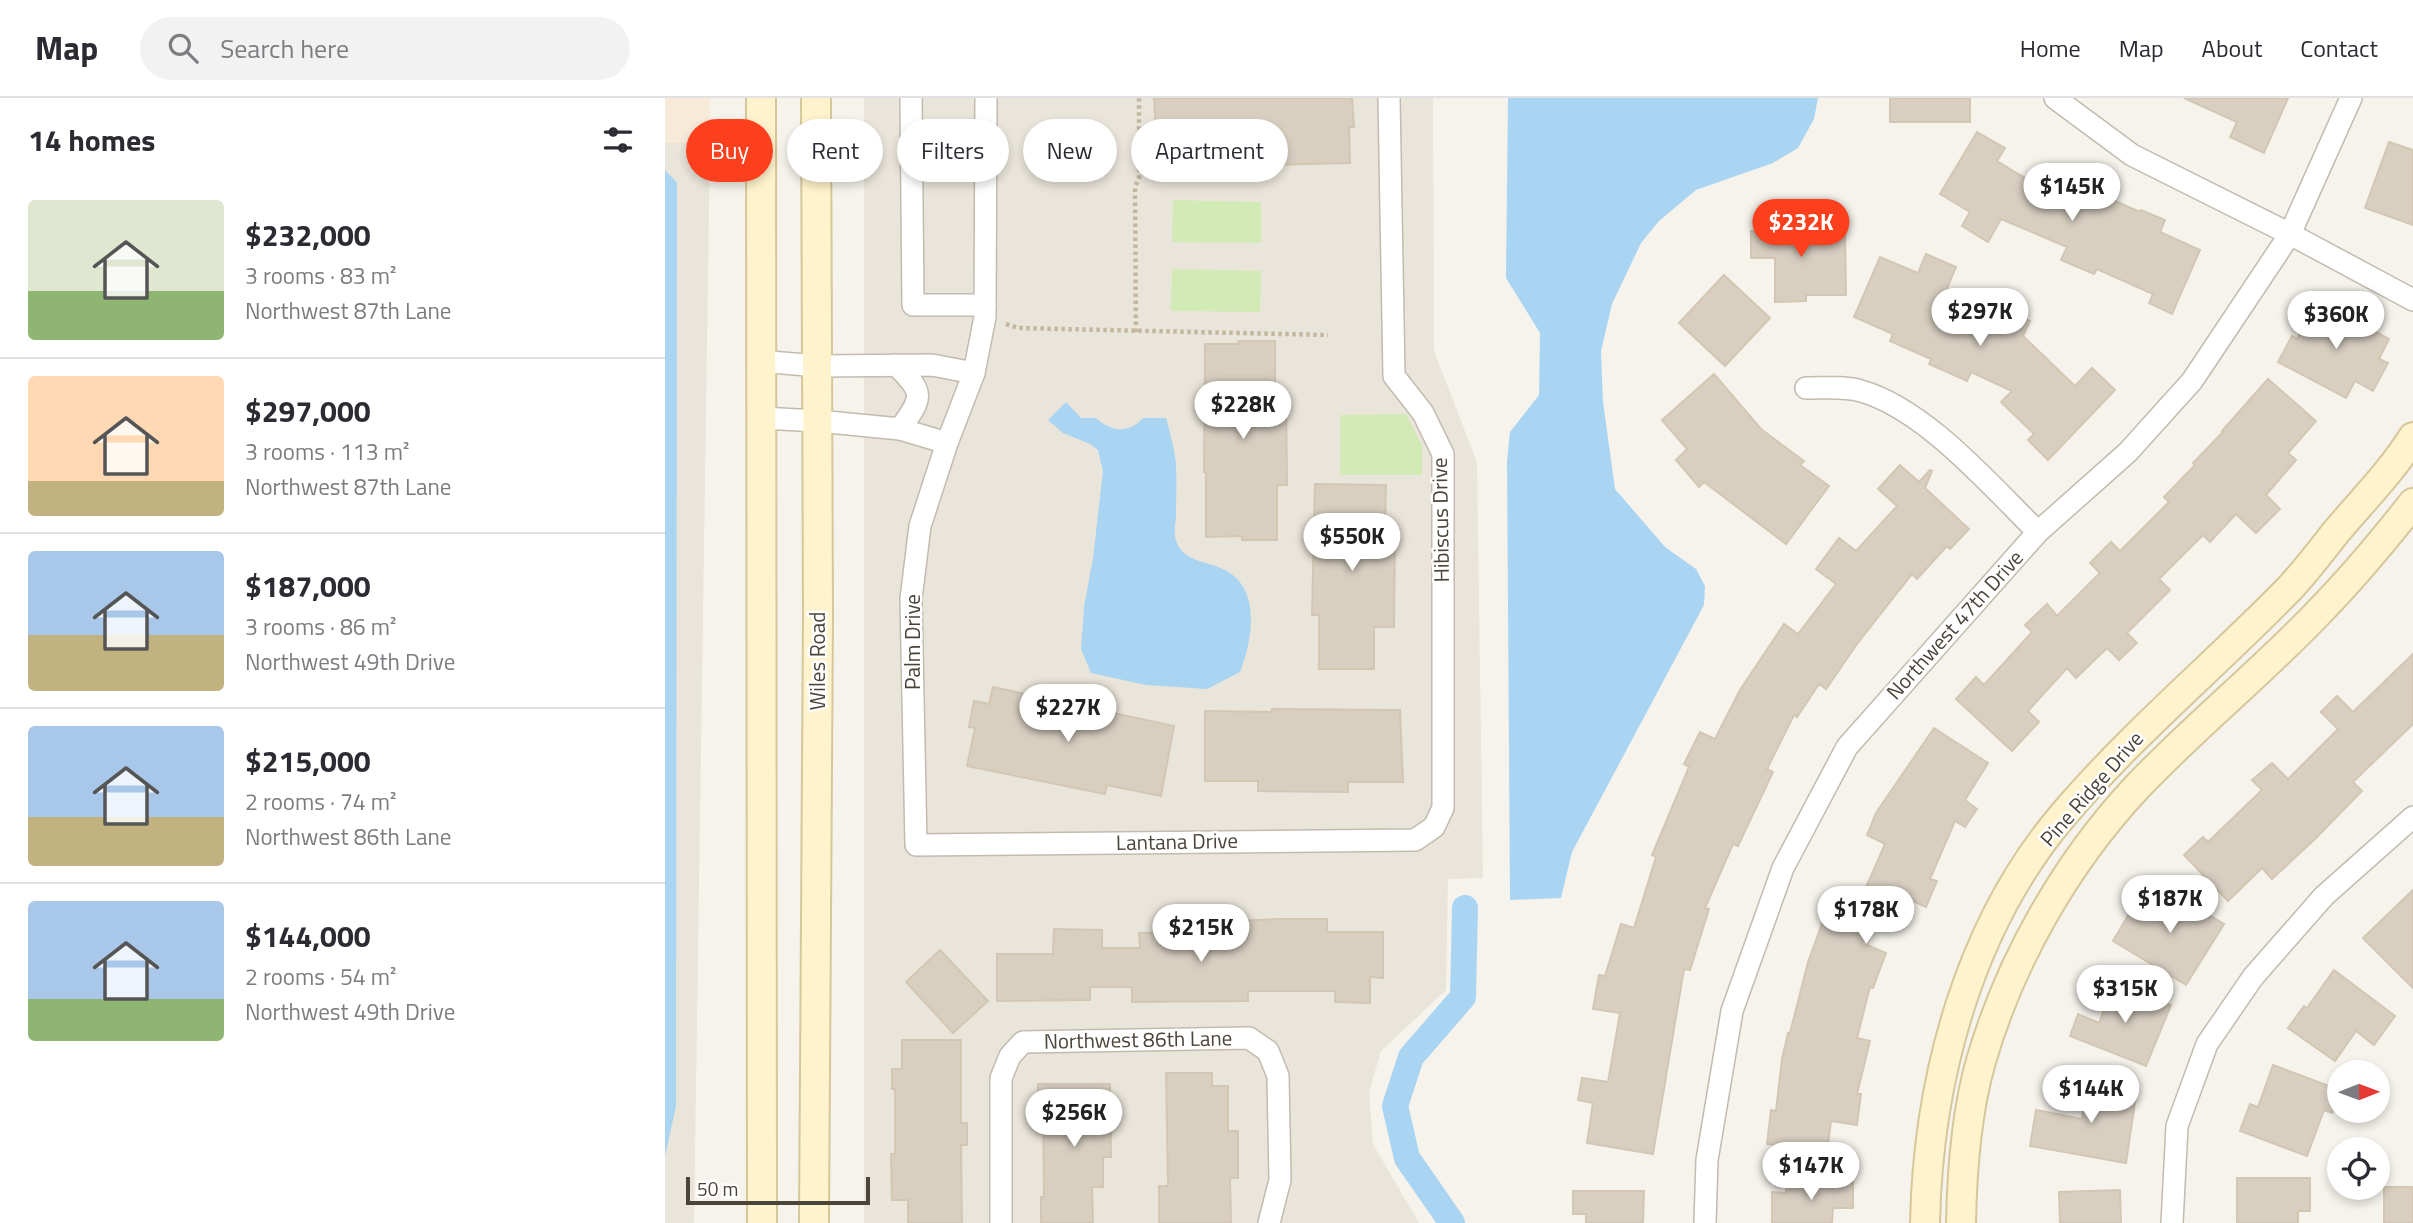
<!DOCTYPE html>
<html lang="en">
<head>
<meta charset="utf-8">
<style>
  body { margin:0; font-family:"Titillium Web",sans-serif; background:#f2f2f3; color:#2b2b33; height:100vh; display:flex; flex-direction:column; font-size:26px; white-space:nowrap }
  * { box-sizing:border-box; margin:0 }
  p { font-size:23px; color:#7c7c81 }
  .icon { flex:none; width:38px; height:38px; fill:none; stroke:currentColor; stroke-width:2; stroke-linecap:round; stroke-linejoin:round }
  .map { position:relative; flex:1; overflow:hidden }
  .details { display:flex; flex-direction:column; background:#fff; width:665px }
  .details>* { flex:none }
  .hud { position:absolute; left:21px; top:21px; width:665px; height:63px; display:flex; gap:14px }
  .needle { width:46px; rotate:89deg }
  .tools { position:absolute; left:1662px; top:962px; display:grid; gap:14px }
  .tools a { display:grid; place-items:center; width:63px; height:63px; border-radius:50%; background:#fff; box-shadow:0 4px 10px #0003; font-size:35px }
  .scale { position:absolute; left:21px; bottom:18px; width:184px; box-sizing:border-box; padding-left:7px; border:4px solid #4b4439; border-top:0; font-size:19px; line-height:24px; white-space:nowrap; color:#4b4439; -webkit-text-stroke:5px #fff; paint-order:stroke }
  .price { position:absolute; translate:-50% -60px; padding:0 16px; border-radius:24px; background:#fff; color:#222; font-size:23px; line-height:46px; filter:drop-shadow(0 2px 4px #0008) }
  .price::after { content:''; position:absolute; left:50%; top:42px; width:21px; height:16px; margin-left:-10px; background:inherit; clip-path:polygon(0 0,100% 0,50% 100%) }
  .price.active { background:#fc3f1d; color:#fff }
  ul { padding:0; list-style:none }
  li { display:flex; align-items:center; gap:21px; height:175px; padding:0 28px }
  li+li { border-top:2px solid #e1e1e2 }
  li span { display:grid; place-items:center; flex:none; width:196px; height:140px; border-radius:7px; color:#555 }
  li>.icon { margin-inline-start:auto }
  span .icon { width:84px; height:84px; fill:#fffc; stroke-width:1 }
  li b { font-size:30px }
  h2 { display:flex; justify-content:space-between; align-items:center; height:84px; padding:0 28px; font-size:30px }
  .chip { padding:0 24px; border-radius:32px; background:#fff; box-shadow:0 4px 10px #0003; font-size:24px; line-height:63px }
  .chip.active { background:#fc3f1d; color:#fff }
  header { display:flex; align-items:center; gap:42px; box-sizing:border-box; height:98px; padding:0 35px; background:#fff; border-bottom:2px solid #e1e1e2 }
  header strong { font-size:33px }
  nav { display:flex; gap:38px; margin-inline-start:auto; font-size:24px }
  .search { width:490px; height:63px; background:#f2f2f3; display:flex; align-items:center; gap:18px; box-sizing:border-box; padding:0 24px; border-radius:38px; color:#7c7c81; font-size:26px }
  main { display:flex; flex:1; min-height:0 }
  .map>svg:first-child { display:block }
</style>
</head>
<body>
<header>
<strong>Map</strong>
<div class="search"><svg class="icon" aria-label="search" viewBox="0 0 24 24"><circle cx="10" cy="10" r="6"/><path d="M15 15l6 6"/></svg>Search here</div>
<nav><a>Home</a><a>Map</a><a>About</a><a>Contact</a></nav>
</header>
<main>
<section class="details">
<h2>14 homes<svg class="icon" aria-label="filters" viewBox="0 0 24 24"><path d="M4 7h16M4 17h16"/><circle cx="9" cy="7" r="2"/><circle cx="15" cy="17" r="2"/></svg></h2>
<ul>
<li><span style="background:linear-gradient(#dfe7d0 65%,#8fb573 0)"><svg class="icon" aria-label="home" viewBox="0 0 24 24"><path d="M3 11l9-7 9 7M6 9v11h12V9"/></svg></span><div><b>$232,000</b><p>3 rooms · 83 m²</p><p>Northwest 87th Lane</p></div></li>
<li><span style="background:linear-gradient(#ffd9b3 75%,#c2b280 0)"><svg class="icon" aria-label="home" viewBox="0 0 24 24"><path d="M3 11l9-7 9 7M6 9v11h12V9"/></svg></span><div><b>$297,000</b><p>3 rooms · 113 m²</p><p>Northwest 87th Lane</p></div></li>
<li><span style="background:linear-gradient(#a9c7e8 60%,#c2b280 0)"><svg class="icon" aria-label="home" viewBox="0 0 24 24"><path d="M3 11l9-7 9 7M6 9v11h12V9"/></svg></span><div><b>$187,000</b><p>3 rooms · 86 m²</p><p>Northwest 49th Drive</p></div></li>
<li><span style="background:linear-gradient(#a9c7e8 65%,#c2b280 0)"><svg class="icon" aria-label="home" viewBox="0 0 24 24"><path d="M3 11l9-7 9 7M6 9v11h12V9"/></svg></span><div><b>$215,000</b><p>2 rooms · 74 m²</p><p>Northwest 86th Lane</p></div></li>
<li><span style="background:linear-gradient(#a9c7e8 70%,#8fb573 0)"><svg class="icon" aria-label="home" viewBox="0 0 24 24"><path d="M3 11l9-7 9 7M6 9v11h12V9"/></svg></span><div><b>$144,000</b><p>2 rooms · 54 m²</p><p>Northwest 49th Drive</p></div></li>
</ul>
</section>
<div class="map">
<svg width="1748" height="1125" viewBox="0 0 1748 1125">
  <rect width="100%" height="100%" fill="#f6f3ec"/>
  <g fill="#eae5da">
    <polygon points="199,0 768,0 769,253 812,364 818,780 783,781 781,892 716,953 704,994 708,1046 754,1125 199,1125"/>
    <polygon points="0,45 45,45 29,1125 0,1125"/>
  </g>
  <rect fill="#f7ead8" x="0" y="0" width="45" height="45"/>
  <g fill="#d2eab5">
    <polygon points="508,102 596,104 596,145 507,144"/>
    <polygon points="507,171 596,173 595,214 506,213"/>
    <polygon points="741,316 757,347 757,377 675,377 675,317"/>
  </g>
  <g fill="#a9d4f2">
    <polygon points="843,0 1153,0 1149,21 1133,50 1108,65 1031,92 994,123 976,145 947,206 936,253 938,304 950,391 1000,449 1031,471 1040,488 1039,507 907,754 896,800 845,802 842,363 845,334 874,297 875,235 841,180"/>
    <polygon points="0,72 12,85 11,1008 0,1058"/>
    <path d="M401 304 416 320H431C446 334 464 336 478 320H501C505 335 510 352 511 367 512 383 511 400 511 416 511 423 509 431 510 438 514 464 541 462 560 472 597 491 587 543 575 574L542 591 481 587 426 575 416 551 419 509 428 460 438 373 433 352 425 346 398 335 383 322Z"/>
  </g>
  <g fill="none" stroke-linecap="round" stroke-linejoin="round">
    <polyline stroke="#a9d4f2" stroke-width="26" points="787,1125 742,1060 730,1008 746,959 798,899 800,810"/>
  </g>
  <g fill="#d8cfc1" stroke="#d3c7b4" stroke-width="2">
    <polygon points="489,0 687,0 689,29 684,29 685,65 557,68 556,63 493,66"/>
    <rect x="1225" y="0" width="80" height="24"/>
    <polygon points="1519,0 1623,0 1599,55 1565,39 1572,24"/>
    <polygon points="1312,34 1340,50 1332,63 1378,91 1388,69 1419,82 1416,88 1475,114 1476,112 1500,122 1495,134 1535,152 1507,216 1484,205 1488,196 1432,171 1429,176 1396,162 1402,149 1336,121 1323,144 1297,128 1305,114 1275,96"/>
    <polygon points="1724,44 1748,52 1748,127 1700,110"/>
    <polygon points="1092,119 1134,119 1135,135 1180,134 1181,197 1141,197 1141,203 1110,204 1110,160 1086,160 1086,133 1092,133"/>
    <polygon points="1261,156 1291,169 1281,193 1339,219 1342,213 1365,223 1358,238 1410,288 1427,270 1450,292 1383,362 1363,342 1369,336 1336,304 1347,293 1306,274 1302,283 1264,266 1266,261 1225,243 1228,236 1189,219 1215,159 1253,175"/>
    <polygon points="1059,177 1105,220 1060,268 1014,225"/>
    <polygon points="1652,202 1724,241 1714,261 1723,265 1708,293 1690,283 1681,300 1613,264 1627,238 1632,241"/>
    <polygon points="573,243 610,243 610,297 621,297 622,387 612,387 612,442 577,442 577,438 541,439 541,374 539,374 540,246 574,246"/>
    <polygon points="1049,276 1096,331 1139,363 1135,367 1164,388 1121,446 1039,384 1034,389 1011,362 1022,351 997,322"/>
    <polygon points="1603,281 1651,323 1623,355 1631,362 1601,397 1615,411 1591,435 1571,416 1545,444 1538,437 1494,481 1505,492 1462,535 1472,545 1454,562 1442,550 1411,580 1402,570 1363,613 1374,624 1347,653 1291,601 1311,579 1319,587 1367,534 1360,527 1382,506 1392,518 1435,475 1425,465 1446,444 1455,453 1504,404 1499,399 1530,367 1528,365 1558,334 1557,333"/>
    <polygon points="1235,367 1254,384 1265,372 1267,373 1260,390 1304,431 1285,451 1282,448 1252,481 1247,476 1192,546 1161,591 1154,586 1132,619 1129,617 1102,671 1108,674 1073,748 1068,746 1040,810 1044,811 1025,872 1019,871 988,1056 922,1045 928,1005 913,1002 917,980 943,984 955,915 928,911 934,877 940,878 956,826 969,830 991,759 987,757 1024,669 1019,666 1035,634 1050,641 1075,592 1119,526 1133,536 1171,486 1151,471 1174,440 1191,453 1232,408 1213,391"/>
    <polygon points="650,386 721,387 720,432 730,432 729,529 709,529 709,571 654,571 654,517 647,517"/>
    <polygon points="1748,556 1748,626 1688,684 1697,693 1649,742 1607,781 1597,770 1563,803 1519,757 1538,739 1543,744 1597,692 1587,682 1607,665 1623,681 1673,631 1656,614 1672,598 1688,614"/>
    <polygon points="328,589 509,628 496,698 442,687 440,696 302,668 310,630 304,629 309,603 324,606"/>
    <polygon points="607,611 735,612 738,684 683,684 683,694 593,693 593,683 540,683 540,613 607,614"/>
    <polygon points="1269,630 1323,665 1300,702 1312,711 1300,729 1290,723 1265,781 1272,783 1261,809 1223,792 1202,847 1221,855 1208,890 1205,889 1192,940 1205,943 1192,996 1196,996 1192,1027 1166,1023 1162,1054 1102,1046 1106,1012 1111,1013 1117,961 1123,935 1125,935 1143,864 1169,793 1195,803 1220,746 1202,737 1211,715"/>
    <polygon points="1495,787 1559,826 1521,887 1448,843 1464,816 1474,822"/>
    <polygon points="1748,792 1748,890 1698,840"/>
    <polygon points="613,821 662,821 662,834 718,834 718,880 705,879 705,905 670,904 670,893 583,893 583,903 467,904 467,889 425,889 425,902 332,903 332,856 388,856 389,831 437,832 437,850 475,850 474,835 556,833 555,824"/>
    <polygon points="275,852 323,903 288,935 241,884"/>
    <polygon points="1669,872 1730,918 1709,947 1691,933 1670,963 1623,930 1639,908 1642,910"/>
    <polygon points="1449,885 1506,907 1481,968 1405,938 1413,916 1434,925"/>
    <polygon points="237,942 296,942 296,1025 302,1025 302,1047 296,1047 297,1125 243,1125 243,1102 227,1102 226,1056 230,1056 230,991 227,991 227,971 237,971"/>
    <polygon points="1608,967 1675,992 1667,1015 1659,1012 1642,1058 1575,1033 1585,1006 1593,1009"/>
    <polygon points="501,975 547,975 547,988 563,988 563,1033 573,1033 573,1080 565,1080 566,1125 494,1125 494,1088 503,1088"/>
    <polygon points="1423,982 1472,991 1461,1065 1365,1048 1371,1012 1417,1021"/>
    <polygon points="373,986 445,986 446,1059 438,1059 438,1089 427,1089 428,1125 376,1125 376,1099 379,1099 378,1005 373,1005"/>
    <polygon points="1572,1080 1645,1080 1645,1113 1633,1113 1633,1125 1572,1125"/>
    <polygon points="1122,1083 1188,1084 1188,1110 1168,1110 1167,1125 1107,1125 1107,1094 1121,1095"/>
    <rect x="1719" y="1089" width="29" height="36"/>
    <polygon points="1455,1092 1456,1125 1395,1125 1394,1094"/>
    <polygon points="908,1093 979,1093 978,1125 921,1125 921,1116 908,1116"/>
  </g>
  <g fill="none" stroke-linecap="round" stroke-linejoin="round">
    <defs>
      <g id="street">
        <polyline points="246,0 248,207 320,207"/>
        <polyline points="321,0 320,219 309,275 282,345 255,428 246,501 251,747 750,742 769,729 778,710 778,356 758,315 729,278 724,0"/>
        <polyline points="1390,0 1467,57 1625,136 1748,202"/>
        <polyline points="95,263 153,268 267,267 309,275"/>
        <path d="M231 267C260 295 258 299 235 331"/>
        <path d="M1141 290C1158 290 1180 288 1196 293 1260 311 1325 387 1373 434"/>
        <polyline points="95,320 153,323 235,331 282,345"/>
        <polyline points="336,1125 336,980 345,958 358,944 584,940 603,953 613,978 615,1082 604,1125"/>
        <polyline points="1040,1125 1042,1062 1067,913 1118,770 1182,649 1373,434 1463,354 1527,283 1625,136 1686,0"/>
        <polyline points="1507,1125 1512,1028 1542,946 1588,879 1659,798 1748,719"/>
      </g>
      <g id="secondary">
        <polyline points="96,0 97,1125"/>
        <polyline points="149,1125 153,518 151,0"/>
        <path d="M1260 1125C1263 981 1304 827 1399 716 1468 635 1550 567 1624 491 1641 473 1656 453 1671 434 1697 403 1727 373 1748 339"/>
        <path d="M1296 1125C1297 1071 1301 1015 1316 963 1345 863 1401 765 1472 689 1530 628 1597 574 1655 513 1688 479 1719 442 1748 405"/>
      </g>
    </defs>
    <use href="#street" stroke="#c2bbae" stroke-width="24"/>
    <use href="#secondary" stroke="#d6c79b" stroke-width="32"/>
    <g stroke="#c4b79f" stroke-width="4.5" stroke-dasharray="3.5 3.5" stroke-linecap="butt">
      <polyline points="341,226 353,230 663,237"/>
      <polyline points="471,234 470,89 474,80 474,0"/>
    </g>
    <use href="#street" stroke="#fff" stroke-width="21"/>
    <use href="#secondary" stroke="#fff3cd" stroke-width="28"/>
  </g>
  <g text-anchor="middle" stroke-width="5" stroke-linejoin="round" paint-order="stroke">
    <g font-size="21" fill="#4b4439" stroke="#fff">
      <text transform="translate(776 422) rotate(-91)" y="7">Hibiscus Drive</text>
      <text transform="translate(1290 527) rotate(-48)" y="7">Northwest 47th Drive</text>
      <text transform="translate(248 544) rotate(-90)" y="7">Palm Drive</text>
      <text transform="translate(153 563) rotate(-90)" y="7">Wiles Road</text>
      <text transform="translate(1427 691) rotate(-49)" y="7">Pine Ridge Drive</text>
      <text transform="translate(512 744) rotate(-1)" y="7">Lantana Drive</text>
      <text transform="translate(473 942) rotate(-1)" y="7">Northwest 86th Lane</text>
    </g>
  </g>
</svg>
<div class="tools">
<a><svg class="needle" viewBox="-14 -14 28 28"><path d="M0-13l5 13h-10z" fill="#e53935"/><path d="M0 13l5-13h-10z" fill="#7c7c81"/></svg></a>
<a><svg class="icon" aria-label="locate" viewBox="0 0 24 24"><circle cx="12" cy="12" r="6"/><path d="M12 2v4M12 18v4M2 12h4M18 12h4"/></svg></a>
</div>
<div class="scale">50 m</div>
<b class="price" style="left:1407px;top:125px">$145K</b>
<b class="price active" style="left:1136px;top:161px">$232K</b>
<b class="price" style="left:1315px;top:250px">$297K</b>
<b class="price" style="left:1671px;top:253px">$360K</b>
<b class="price" style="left:578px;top:343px">$228K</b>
<b class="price" style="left:687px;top:475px">$550K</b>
<b class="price" style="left:403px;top:646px">$227K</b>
<b class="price" style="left:1505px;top:837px">$187K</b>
<b class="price" style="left:1201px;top:848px">$178K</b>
<b class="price" style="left:536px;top:866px">$215K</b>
<b class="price" style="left:1460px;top:927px">$315K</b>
<b class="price" style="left:1426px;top:1027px">$144K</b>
<b class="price" style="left:409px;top:1051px">$256K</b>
<b class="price" style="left:1146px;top:1104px">$147K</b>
<div class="hud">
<a class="chip active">Buy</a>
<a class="chip">Rent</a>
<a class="chip">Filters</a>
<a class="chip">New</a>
<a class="chip">Apartment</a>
</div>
</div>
</main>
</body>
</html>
